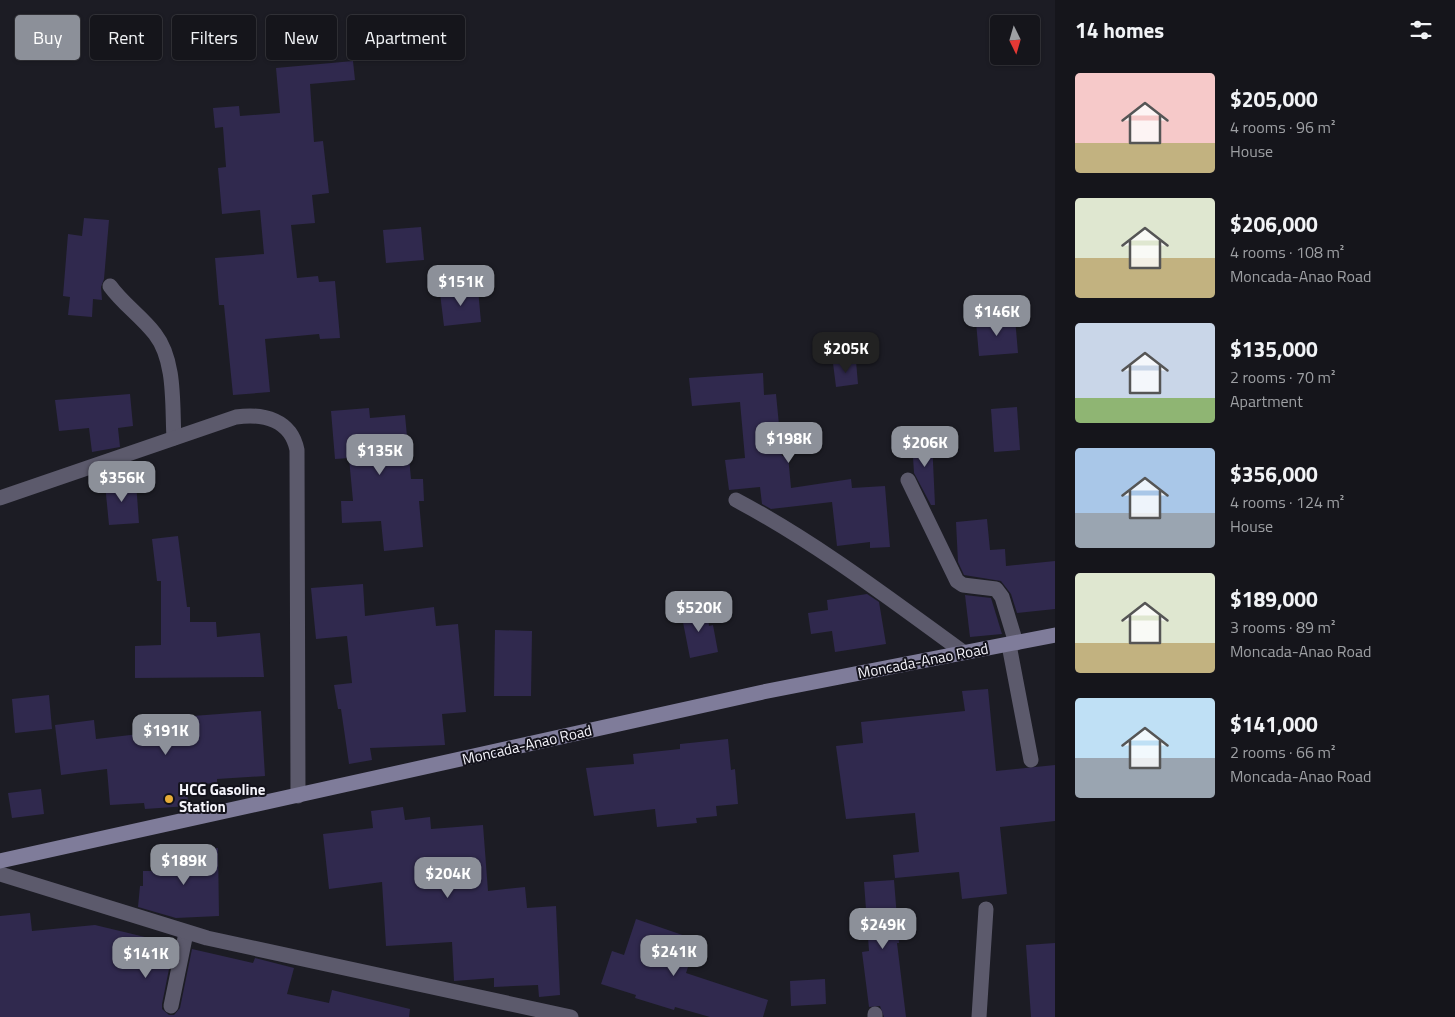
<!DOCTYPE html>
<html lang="en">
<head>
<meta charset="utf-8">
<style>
  body { margin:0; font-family:"Titillium Web",sans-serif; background:#222228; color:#f1f3f6; height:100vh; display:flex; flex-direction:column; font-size:19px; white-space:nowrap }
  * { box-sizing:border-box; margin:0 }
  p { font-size:16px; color:#9d9fa3 }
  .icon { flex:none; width:28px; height:28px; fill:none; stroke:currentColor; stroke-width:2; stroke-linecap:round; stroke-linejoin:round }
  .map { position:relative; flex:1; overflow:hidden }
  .sheet { display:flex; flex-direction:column; background:#15151b; width:400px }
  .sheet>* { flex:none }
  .hud { position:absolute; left:15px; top:15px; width:475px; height:45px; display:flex; gap:10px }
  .needle { width:32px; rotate:175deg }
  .tools { position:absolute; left:990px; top:15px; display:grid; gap:10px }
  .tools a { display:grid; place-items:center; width:50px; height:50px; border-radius:5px; background:#15151b; box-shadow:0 1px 4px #0004,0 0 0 1px #34343a; font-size:25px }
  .price { position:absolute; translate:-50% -42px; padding:0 11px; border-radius:10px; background:#8c9099; color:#fff; font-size:16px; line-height:32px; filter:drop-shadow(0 1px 2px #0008) }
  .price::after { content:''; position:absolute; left:50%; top:30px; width:15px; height:11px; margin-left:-8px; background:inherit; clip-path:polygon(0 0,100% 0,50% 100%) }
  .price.on { background:#222; color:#fff }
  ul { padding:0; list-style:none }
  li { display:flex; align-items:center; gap:15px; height:125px; padding:0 20px }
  li span { display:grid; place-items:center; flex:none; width:140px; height:100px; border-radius:5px; color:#555 }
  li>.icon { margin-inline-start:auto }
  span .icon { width:60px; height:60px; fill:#fffc; stroke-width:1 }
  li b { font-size:21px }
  h2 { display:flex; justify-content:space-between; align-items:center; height:60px; padding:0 20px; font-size:21px }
  .chip { padding:0 18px; border-radius:5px; background:#15151b; box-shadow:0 1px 4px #0004,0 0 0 1px #34343a; font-size:18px; line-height:45px }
  .chip.on { background:#8c9099; color:#fff }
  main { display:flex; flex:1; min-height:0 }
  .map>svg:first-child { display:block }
</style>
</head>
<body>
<main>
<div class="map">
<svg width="1055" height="1017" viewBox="0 0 1055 1017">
  <rect width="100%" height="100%" fill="#1c1c24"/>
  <g fill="#30294e">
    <polygon points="353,61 355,80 310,84 314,142 323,141 329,193 312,195 315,223 291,225 297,278 318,276 319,282 335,281 340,338 320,339 319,334 265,339 270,392 233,395 224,305 219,305 215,258 264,254 260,210 222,214 218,168 226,167 223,127 215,128 213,108 239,106 240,116 280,113 276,68"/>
    <polygon points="84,218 109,220 104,279 101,287 102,300 93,299 92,317 68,315 70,297 63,296 68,234 82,236"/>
    <polygon points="421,227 424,260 386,263 383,230"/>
    <polygon points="478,289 481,322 444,326 440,293"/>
    <polygon points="1015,318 1018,353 979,356 976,322"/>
    <polygon points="856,361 858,384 836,387 833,363"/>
    <polygon points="763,373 764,395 776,394 782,456 788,455 791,488 851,479 852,488 885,486 890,547 870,548 870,542 837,546 832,502 771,509 762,504 760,487 729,490 725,460 745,458 740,402 692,406 689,378"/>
    <polygon points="130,394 133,426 118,428 120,447 92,452 89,428 59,431 55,400"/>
    <polygon points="1017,407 1020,450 994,452 991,409"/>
    <polygon points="369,408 370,418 405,415 411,479 423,479 424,501 419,501 423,547 384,551 381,521 342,523 341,501 353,501 349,458 335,459 331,411"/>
    <polygon points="932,441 935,505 931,505 914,473 912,442"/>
    <polygon points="136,482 139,523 109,525 105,484"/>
    <polygon points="987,519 990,550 1005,549 1006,566 1055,561 1055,609 1017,613 1011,594 1001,581 964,575 958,562 956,522"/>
    <polygon points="178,536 187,607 190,607 190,622 216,622 217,637 260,633 264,677 135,678 135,646 161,645 161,581 157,581 152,539"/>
    <polygon points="363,584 365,616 434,607 436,626 458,624 466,712 442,714 445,745 370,748 372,760 349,764 341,709 338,709 334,685 352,683 347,636 316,639 311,588"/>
    <polygon points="867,594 879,602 886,644 835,652 832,631 811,634 808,613 828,610 827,600"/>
    <polygon points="965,595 991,598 1002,634 970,637"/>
    <polygon points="707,609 709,626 713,625 718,652 690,658 681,612"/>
    <polygon points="495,630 532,631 531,696 494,696"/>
    <polygon points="988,689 996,771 1055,765 1055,821 1000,827 1007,894 962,899 959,872 895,878 893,855 919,852 915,813 846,819 836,746 863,743 861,722 965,711 962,691"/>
    <polygon points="49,695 52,729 15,733 12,699"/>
    <polygon points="261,711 265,776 217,779 217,783 187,785 188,806 145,809 144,803 110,805 107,769 61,775 55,725 94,720 96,739 139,734 139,720"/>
    <polygon points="728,739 731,770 735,769 738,804 716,806 717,816 696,818 697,823 657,827 655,809 594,816 586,768 634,764 633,754 680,749 680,744"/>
    <polygon points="41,789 44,814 12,818 8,793"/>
    <polygon points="403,807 405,820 430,817 431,829 483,825 488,891 525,887 527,908 556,906 560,995 539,997 538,985 494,987 494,978 454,981 452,942 386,946 382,882 329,889 323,834 373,828 371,811"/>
    <polygon points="218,848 219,916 176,918 138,907 140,886 143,886 143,871 157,871 157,868 178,869 175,850"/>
    <polygon points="894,880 899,943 897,943 906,1017 884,1017 880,1006 869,1007 862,952 869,951 864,882"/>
    <polygon points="30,913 32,931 95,925 174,944 162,1004 162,1009 169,1015 174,1015 180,1008 192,949 253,963 255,958 294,968 287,994 329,1003 332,990 410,1009 409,1017 0,1017 0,916"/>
    <polygon points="636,919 697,940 686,973 768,1000 763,1017 710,1017 675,1007 674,1010 635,998 636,995 601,984 612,951 624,955"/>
    <polygon points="1055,943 1055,1017 1031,1017 1026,945"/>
    <polygon points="825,979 826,1004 791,1006 790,981"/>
  </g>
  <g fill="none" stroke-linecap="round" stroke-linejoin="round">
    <g stroke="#5c5a6c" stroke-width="15">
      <path d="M110 286C123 304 141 316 155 334 176 361 172 406 174 438"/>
      <polyline points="908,480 957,581 963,585 996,589 1002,597 1016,643"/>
      <polyline points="1009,645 1031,760"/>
      <polyline points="171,1006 186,933"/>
      <polyline points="875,1014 875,1017"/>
      <polyline points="979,1017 986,909"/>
    </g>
    <g stroke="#5c5a6c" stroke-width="15">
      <path d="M0 498 236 417C264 413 291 420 297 450L298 796"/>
      <path d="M736 500C817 543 890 599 963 652"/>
      <polyline points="0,874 207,938 571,1017"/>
    </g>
    <polyline stroke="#7f7c9a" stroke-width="15" points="0,861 763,692 1055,635"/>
  </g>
  <circle fill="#e7ac37" stroke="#13121b" stroke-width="2" cx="169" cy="799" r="5"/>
  <g text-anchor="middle" stroke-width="4" stroke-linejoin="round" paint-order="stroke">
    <g font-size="15" fill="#f4f3fa" stroke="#13121b">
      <text transform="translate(923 661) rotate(-11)" y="5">Moncada-Anao Road</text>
      <text transform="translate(527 745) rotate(-13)" y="5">Moncada-Anao Road</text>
    </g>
    <g font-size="15" font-weight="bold" fill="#f4f3fa" stroke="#13121b" text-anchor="start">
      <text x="179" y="795">HCG Gasoline<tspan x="179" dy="17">Station</tspan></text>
    </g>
  </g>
</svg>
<div class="tools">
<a><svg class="needle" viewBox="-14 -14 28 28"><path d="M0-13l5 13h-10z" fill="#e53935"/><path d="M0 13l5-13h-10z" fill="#9d9fa3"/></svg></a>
</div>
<b class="price" style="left:461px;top:307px">$151K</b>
<b class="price" style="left:997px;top:337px">$146K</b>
<b class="price on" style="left:846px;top:374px">$205K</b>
<b class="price" style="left:789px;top:464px">$198K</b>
<b class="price" style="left:925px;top:468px">$206K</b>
<b class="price" style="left:380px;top:476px">$135K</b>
<b class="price" style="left:122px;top:503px">$356K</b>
<b class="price" style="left:699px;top:633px">$520K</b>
<b class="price" style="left:166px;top:756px">$191K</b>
<b class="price" style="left:184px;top:886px">$189K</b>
<b class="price" style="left:448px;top:899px">$204K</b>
<b class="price" style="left:883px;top:950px">$249K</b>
<b class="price" style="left:674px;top:977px">$241K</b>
<b class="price" style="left:146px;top:979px">$141K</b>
<div class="hud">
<a class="chip on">Buy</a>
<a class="chip">Rent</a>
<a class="chip">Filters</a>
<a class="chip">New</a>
<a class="chip">Apartment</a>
</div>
</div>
<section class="sheet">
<h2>14 homes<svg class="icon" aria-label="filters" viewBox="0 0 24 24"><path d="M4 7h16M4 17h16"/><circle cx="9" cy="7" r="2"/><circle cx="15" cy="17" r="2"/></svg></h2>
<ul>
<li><span style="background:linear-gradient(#f6c9c9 70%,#c2b280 0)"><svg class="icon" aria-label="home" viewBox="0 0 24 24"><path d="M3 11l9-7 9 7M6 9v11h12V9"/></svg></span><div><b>$205,000</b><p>4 rooms · 96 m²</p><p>House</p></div></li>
<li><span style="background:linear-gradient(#dfe7d0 60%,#c2b280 0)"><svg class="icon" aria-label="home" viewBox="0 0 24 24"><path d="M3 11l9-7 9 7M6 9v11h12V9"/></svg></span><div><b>$206,000</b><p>4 rooms · 108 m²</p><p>Moncada-Anao Road</p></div></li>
<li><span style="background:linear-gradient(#c9d6e8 75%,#8fb573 0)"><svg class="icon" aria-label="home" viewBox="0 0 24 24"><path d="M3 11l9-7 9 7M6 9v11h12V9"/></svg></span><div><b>$135,000</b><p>2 rooms · 70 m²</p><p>Apartment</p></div></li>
<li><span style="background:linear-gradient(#a9c7e8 65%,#9aa5b1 0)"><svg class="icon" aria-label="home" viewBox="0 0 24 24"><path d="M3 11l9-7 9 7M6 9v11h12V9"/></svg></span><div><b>$356,000</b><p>4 rooms · 124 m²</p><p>House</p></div></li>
<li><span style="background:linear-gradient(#dfe7d0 70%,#c2b280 0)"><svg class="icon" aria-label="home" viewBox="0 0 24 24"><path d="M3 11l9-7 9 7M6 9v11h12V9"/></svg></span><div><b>$189,000</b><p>3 rooms · 89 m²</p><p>Moncada-Anao Road</p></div></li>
<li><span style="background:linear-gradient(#bfe0f5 60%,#9aa5b1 0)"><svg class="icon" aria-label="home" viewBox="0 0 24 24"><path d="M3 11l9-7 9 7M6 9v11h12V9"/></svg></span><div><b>$141,000</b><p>2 rooms · 66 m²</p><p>Moncada-Anao Road</p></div></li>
</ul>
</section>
</main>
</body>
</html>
